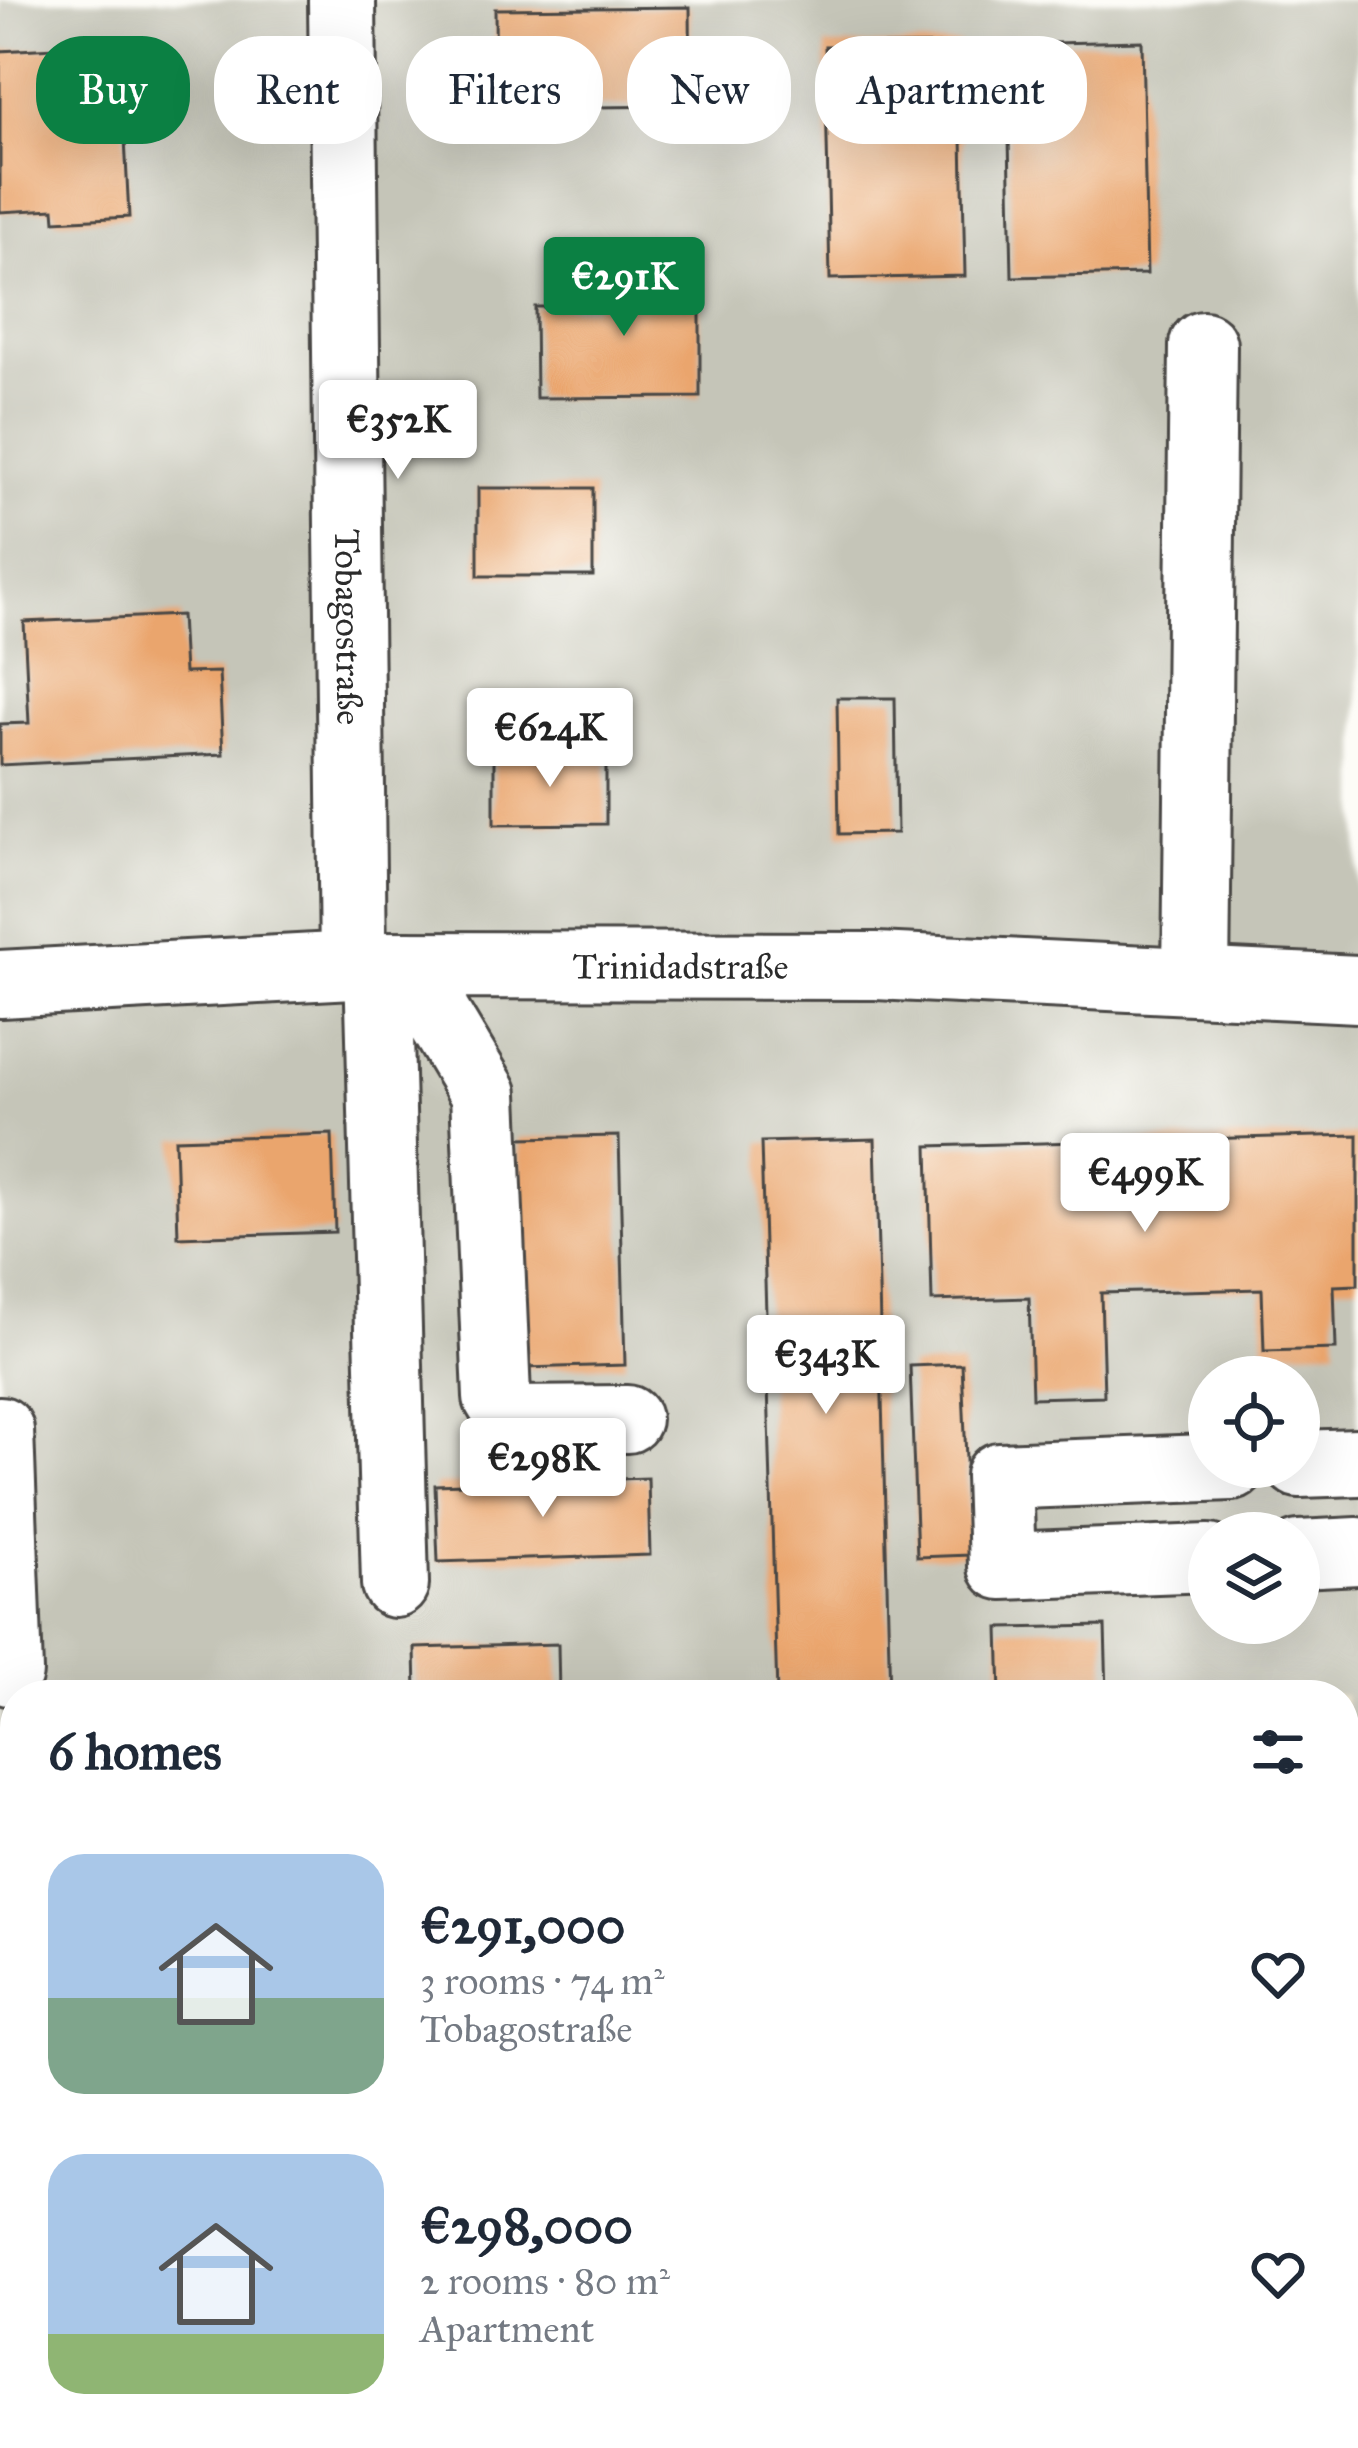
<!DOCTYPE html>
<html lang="en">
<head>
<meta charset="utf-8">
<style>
  body { margin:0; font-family:"IM FELL Great Primer",serif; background:#f6f6f7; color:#1f2937; height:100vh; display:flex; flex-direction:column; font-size:45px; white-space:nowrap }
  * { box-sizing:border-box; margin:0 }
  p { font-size:39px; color:#747a83 }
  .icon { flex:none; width:66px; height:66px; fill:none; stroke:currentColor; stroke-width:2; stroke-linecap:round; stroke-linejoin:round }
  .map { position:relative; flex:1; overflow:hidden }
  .drawer { position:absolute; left:0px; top:1680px; width:1359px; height:768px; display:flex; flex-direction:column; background:#fff; border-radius:48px 48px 0 0; box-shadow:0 12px 48px #0002 }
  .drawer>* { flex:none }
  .top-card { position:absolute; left:36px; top:36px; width:1287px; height:108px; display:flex; gap:24px }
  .controls { position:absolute; left:1188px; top:1356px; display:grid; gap:24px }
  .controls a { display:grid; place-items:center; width:132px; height:132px; border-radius:50%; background:#fff; box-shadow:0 12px 48px #0002; font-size:60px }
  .price { position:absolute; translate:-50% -102px; padding:0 27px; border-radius:12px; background:#fff; color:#222; font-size:39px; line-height:78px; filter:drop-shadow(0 3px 6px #0008) }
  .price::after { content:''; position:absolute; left:50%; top:72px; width:36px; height:27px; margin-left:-18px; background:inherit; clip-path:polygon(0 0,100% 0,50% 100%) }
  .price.on { background:#0b8043; color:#fff }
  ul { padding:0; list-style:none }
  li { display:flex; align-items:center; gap:36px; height:300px; padding:0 48px }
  li span { display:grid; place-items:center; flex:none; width:336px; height:240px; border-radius:36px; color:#555 }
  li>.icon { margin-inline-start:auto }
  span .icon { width:144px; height:144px; fill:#fffc; stroke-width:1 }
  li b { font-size:51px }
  h2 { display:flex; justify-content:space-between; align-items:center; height:144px; padding:0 48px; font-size:51px }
  .chip { padding:0 42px; border-radius:48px; background:#fff; box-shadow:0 12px 48px #0002; font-size:42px; line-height:108px }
  .chip.on { background:#0b8043; color:#fff }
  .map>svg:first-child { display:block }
</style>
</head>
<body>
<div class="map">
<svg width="1358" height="2448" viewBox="0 0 1358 2448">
  <rect width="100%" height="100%" fill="#fdfcf7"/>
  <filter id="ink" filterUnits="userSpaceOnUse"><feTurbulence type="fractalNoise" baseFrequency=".00833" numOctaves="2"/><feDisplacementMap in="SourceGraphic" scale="24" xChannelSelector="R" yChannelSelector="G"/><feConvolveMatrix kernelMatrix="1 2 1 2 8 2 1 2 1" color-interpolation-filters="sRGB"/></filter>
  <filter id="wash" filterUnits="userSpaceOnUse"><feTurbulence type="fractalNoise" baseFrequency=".004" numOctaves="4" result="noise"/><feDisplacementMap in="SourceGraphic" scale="48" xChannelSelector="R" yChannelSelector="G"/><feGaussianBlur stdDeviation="2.7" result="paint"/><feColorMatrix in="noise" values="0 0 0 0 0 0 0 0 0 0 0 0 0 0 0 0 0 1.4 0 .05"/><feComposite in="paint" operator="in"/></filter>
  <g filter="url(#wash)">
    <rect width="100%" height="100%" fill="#f3e7cf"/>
    <path fill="#c5c5b8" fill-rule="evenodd" d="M0 0H1358V2064H1344V1695H15V2089L0 2090ZM1209 1377H1299V1467H1209ZM1209 1533H1299V1623H1209Z"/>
    <g id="blocks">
      <g fill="#eaa56d">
        <polygon points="690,7 691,106 496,108 495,9"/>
        <polygon points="1142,41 1147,274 1012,277 1007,44"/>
        <polygon points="960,44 965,276 830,279 825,46"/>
        <polygon points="54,48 56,82 122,79 129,217 55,221 54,209 0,212 0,51"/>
        <polygon points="595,269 700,269 700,397 536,398 535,307 595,307"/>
        <rect x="478" y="488" width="115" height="88"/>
        <polygon points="181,615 184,673 219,672 223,754 0,765 0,724 29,723 24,622"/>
        <polygon points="837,698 895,698 897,833 839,834"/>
        <polygon points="606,755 606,824 494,825 494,757"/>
        <polygon points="332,1134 335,1232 178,1237 175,1139"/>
        <polygon points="1358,1135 1358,1285 1334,1286 1336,1349 1264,1351 1262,1289 1101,1293 1104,1396 1032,1398 1029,1298 932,1301 928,1146"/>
        <polygon points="619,1136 625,1365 524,1368 519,1138"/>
        <polygon points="875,1139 890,1695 777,1695 761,1142"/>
        <polygon points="962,1364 970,1555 917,1557 910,1366"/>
        <polygon points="648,1478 650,1555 438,1562 435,1485"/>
        <polygon points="1105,1626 1107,1695 1001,1695 999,1628"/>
        <polygon points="558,1644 559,1695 416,1695 415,1648"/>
      </g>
    </g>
  </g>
  <g filter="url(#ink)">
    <use href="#blocks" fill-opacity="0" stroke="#494744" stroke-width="3"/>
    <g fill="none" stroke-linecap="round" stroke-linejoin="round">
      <defs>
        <g id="minor">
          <path id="s1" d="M342 0 353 965"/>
          <polyline points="378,965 395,1584"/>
          <polyline points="407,965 484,1094 497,1397 511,1420 627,1419"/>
          <polyline points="1196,981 1203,345"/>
          <path id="s2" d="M0 984 353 965 876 966 1358 989"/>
          <polyline points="0,1430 9,1672"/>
          <polyline points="1299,1464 1358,1462"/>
          <polyline points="1299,1554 1358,1551"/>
          <polyline points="1209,1558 1002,1566 999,1476 1232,1467"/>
        </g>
        <g id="major">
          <polyline points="1344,2174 1358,2173"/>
          <polyline points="0,2230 15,2230"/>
        </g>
      </defs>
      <use href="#minor" stroke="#494744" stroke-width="72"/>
      <use href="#major" stroke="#494744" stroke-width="72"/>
      <use href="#minor" stroke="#fff" stroke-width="66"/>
      <use href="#major" stroke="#fabc8b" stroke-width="66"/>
    </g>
  </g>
  <g text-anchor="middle" stroke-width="12" stroke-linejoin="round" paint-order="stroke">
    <g font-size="36" fill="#2b2b2b" stroke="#fdfcf7">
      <text dy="13" stroke="none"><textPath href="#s1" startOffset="627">Tobagostraße</textPath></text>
      <text dy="13" stroke="none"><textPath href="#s2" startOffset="681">Trinidadstraße</textPath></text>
    </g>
  </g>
</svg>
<div class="controls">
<a><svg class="icon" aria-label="locate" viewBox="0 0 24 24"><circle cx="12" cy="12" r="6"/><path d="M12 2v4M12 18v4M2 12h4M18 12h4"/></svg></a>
<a><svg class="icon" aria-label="layers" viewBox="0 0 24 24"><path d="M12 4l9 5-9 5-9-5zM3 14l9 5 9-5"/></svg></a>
</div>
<b class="price on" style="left:624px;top:339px">€291K</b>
<b class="price" style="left:398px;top:482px">€352K</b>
<b class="price" style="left:550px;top:790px">€624K</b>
<b class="price" style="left:1145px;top:1235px">€499K</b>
<b class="price" style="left:826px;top:1417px">€343K</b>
<b class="price" style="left:543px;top:1520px">€298K</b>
<div class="top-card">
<a class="chip on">Buy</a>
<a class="chip">Rent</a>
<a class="chip">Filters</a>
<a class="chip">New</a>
<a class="chip">Apartment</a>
</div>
<section class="drawer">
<h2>6 homes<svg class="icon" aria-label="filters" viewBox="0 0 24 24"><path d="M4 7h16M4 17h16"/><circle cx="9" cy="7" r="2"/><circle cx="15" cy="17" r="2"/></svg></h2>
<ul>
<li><span style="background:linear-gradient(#a9c7e8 60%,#7fa58c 0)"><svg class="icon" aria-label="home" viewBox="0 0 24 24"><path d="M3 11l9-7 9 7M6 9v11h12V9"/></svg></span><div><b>€291,000</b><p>3 rooms · 74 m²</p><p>Tobagostraße</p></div><svg class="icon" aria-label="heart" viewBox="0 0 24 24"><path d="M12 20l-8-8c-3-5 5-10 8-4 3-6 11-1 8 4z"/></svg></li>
<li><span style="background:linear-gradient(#a9c7e8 75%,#8fb573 0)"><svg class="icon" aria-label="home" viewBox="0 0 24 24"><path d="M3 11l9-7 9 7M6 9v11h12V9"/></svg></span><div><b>€298,000</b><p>2 rooms · 80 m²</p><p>Apartment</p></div><svg class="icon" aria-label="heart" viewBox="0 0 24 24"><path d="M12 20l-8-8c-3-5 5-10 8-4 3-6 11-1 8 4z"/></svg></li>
</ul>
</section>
</div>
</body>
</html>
